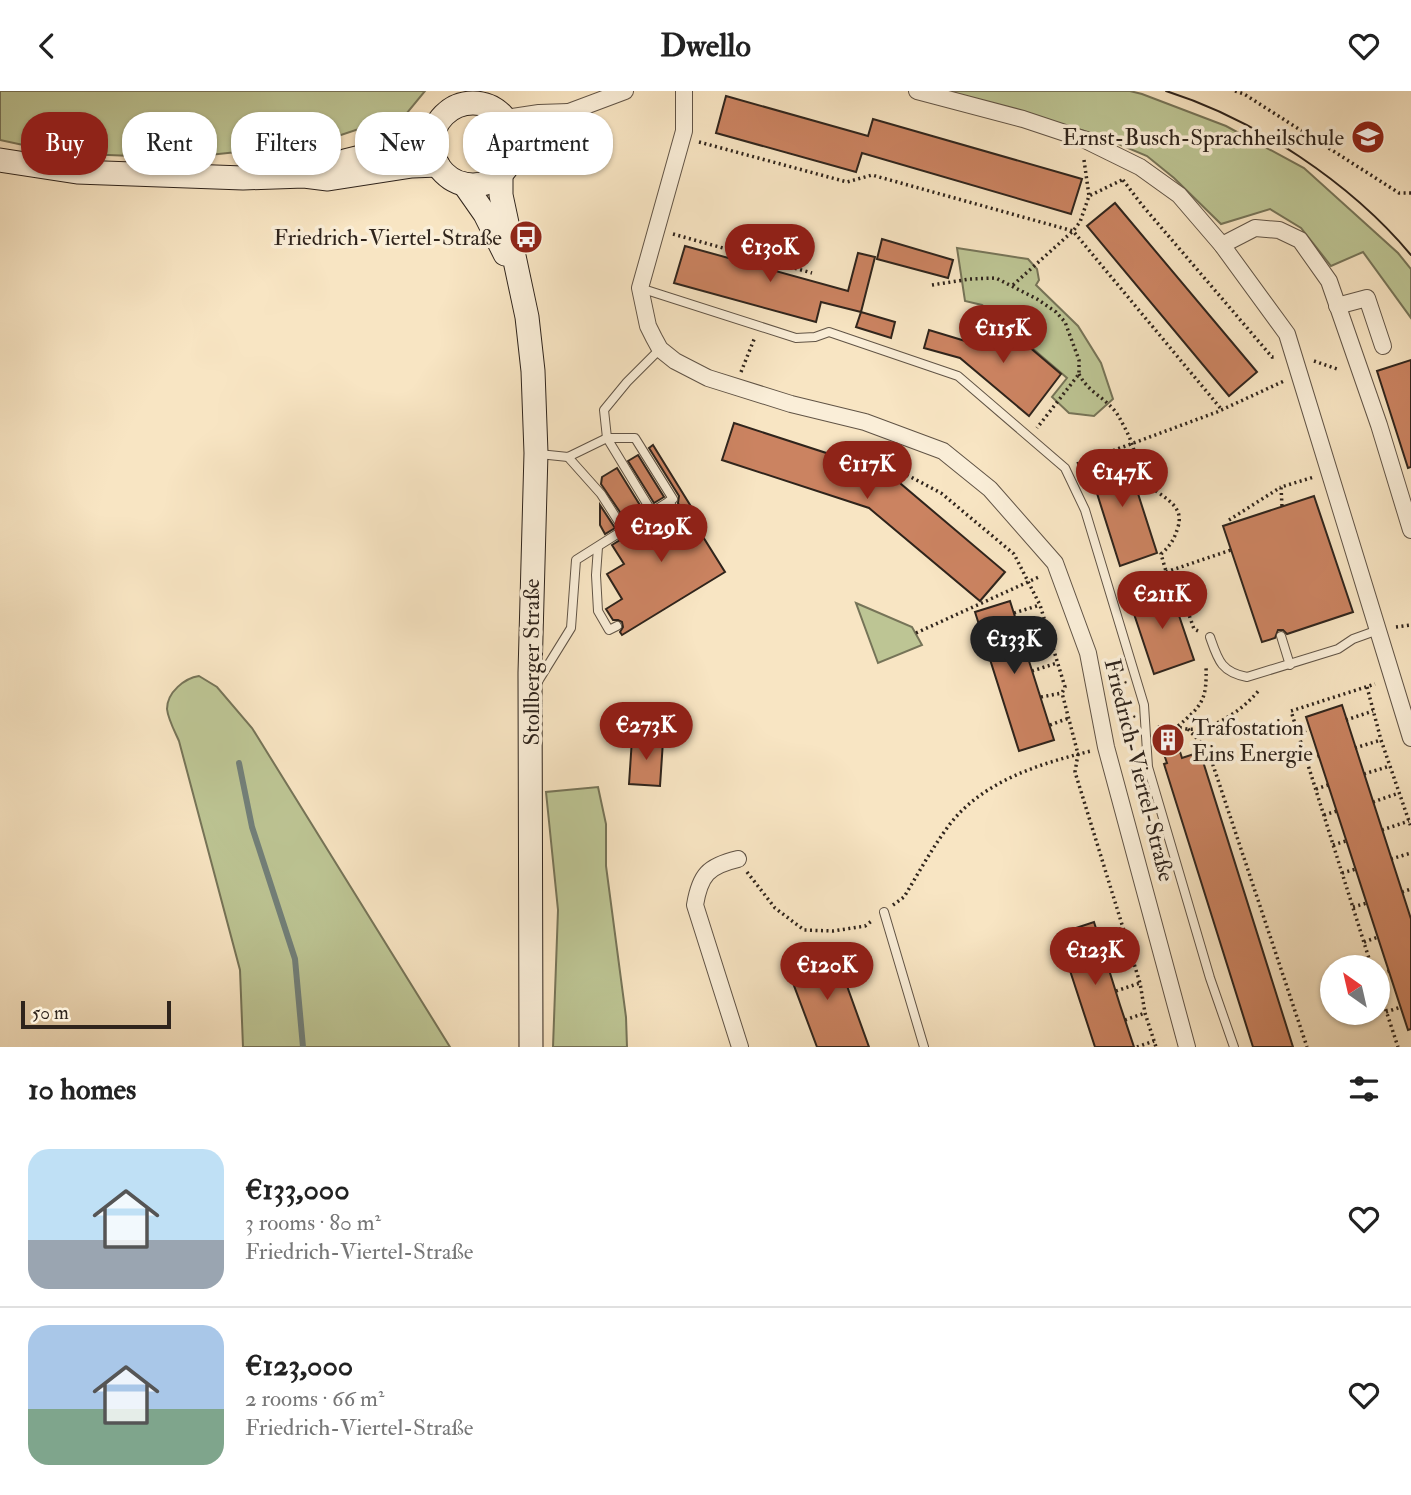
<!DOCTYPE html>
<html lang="en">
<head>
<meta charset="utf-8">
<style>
  body { margin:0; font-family:"IM FELL Double Pica",serif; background:#f6f6f6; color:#222; height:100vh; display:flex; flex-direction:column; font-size:26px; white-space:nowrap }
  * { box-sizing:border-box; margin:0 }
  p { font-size:23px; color:#767676 }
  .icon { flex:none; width:38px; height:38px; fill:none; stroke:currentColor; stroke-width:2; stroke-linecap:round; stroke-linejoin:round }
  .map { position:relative; height:956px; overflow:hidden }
  .panel { display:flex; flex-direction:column; background:#fff; flex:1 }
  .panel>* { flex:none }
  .banner { position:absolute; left:21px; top:21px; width:700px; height:63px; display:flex; gap:14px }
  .needle { width:46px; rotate:326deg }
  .buttons { position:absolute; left:1320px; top:864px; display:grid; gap:14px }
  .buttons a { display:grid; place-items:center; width:70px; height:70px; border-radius:50%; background:#fff; box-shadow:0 2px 5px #0004; font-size:35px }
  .scale { position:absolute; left:21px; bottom:18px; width:150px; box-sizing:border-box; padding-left:7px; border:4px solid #2f241c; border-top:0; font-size:19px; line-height:24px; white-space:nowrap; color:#2f241c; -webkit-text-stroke:5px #faeed8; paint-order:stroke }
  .price { position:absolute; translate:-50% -60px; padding:0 16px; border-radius:24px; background:#8f2418; color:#fff; font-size:23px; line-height:46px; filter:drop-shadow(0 2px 4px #0008) }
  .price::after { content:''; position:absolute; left:50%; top:42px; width:21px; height:16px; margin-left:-10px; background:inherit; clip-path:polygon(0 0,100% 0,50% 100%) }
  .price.active { background:#222; color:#fff }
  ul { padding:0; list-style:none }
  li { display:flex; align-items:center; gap:21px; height:175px; padding:0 28px }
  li+li { border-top:2px solid #e0e0e0 }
  li span { display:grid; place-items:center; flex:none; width:196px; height:140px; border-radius:21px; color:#555 }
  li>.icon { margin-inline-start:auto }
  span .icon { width:84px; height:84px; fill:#fffc; stroke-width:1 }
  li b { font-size:30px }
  h2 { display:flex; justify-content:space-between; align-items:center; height:84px; padding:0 28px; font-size:30px }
  .pill { padding:0 24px; border-radius:28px; background:#fff; box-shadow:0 2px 5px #0004; font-size:24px; line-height:63px }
  .pill.active { background:#8f2418; color:#fff }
  header { display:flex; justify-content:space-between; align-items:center; height:91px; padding:0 28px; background:#fff; font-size:32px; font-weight:700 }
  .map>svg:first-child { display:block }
</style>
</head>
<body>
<header><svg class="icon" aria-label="back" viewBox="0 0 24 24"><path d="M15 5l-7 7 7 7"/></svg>Dwello<svg class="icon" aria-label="heart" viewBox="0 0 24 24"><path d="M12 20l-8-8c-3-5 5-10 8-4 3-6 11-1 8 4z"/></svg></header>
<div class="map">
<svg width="1411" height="956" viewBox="0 0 1411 956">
  <rect width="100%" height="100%" fill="#f8e5c3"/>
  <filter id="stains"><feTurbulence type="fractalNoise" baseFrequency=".00286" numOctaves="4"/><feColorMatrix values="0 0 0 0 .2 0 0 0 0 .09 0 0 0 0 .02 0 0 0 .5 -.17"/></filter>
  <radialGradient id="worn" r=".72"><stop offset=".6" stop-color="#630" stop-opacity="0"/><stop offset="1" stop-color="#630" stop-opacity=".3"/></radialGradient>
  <g fill="#bdc594" stroke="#767458" stroke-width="2">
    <polygon points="0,0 425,0 407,22 314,53 181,67 60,62 0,49"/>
    <polygon points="942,0 1130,0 1142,3 1226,35 1304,77 1398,162 1411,178 1411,227 1363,161 1331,175 1301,137 1270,118 1221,133 1174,87 1147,65 1095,43"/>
    <polygon points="957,157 1028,168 1037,178 1039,189 1036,194 1078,235 1101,272 1113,308 1094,325 1069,322 1052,306 1067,287 982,214 965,210"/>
    <polygon points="856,512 912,536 922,554 878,572"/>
    <path d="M199 585 217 596 252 637 450 956H243L240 879 179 650C175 641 168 628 167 618 167 601 185 587 199 585Z"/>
    <polygon points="598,696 606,733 606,775 626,926 627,956 553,956 558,819 546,701"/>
  </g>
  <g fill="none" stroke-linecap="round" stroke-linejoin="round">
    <polyline stroke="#72807a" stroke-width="6" points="239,672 252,736 295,868 303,956"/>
  </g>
  <g fill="#cb8361" stroke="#2f241c" stroke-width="2">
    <polygon points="726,5 868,45 873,28 1082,88 1071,123 862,62 856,81 716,42"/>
    <polygon points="1115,112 1257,281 1229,305 1087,135"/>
    <polygon points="882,148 953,169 948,187 877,168"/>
    <polygon points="685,155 848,200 858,162 875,166 861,221 821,211 816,231 674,192"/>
    <polygon points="861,221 895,231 891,247 856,236"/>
    <polygon points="1001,232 1061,283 1029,325 960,267 924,257 929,239 982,255"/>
    <polygon points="1411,269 1411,376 1408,377 1377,280"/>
    <polygon points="734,332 888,382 1005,481 980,510 869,417 722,369"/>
    <polygon points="653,354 700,430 695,433 725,481 622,544 620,541 623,536 622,531 618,529 613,529 606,518 622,508 607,483 624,473 612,454 667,420 679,441 685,442 689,437 678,412 679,405 649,357"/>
    <polygon points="1125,362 1157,462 1120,475 1088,374"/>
    <polygon points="638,364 664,406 654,412 628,370"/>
    <polygon points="617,377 643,419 626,430 601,393 602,386"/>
    <polygon points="1314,405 1353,521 1287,543 1283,539 1278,539 1275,547 1262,551 1223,435"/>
    <polygon points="600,414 615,437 605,443 600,434"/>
    <polygon points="1170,498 1194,569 1154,583 1130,511"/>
    <polygon points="1010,510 1054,649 1019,660 975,521"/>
    <polygon points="1342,614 1411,828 1411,938 1408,939 1306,626"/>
    <polygon points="1173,639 1182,667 1200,661 1293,956 1253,956 1164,673 1167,672 1157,643"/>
    <polygon points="632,648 663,650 660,695 629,693"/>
    <polygon points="1094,831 1120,914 1134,956 1095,956 1058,843"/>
    <polygon points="834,859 869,956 817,956 787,876"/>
  </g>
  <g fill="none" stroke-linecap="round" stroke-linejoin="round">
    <defs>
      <g id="service">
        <polyline points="640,197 796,247 815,246 829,241 958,285 1065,377 1085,419 1144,614 1148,676 1210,887 1234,956"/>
        <polyline points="539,363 568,366 607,347 635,347 673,408 652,421"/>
        <polyline points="568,366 601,403 624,439"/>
        <polyline points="669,410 683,436"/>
        <polyline points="598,456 596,484 598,520 609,539 617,535"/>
        <polyline points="1281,545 1290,574"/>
        <path d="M1210 546C1218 569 1221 581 1247 586L1338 558 1353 548 1378 539"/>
        <polyline points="537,592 571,537 576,469 652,421 607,347 604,319 627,291 660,258"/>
        <polyline points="884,821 924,956"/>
      </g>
      <g id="minor">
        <polyline points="684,0 684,40 640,197 648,235 654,247 660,258 675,270 708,287 791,313 865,331 943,360 990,398 1055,472 1088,562 1106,656 1187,956"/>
        <polyline points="917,0 1023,28 1083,48 1140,76 1179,104 1222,154 1287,243 1411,647"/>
        <polyline points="505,27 539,22 569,21"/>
        <polyline points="514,53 545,37 569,21 625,0"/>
        <polyline points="1222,154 1255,137 1279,139 1300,149 1329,190 1379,334 1411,439"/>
        <polyline points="1337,215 1367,207 1383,255"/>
        <path d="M738 768C708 775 700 784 695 814L740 956"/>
      </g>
      <g id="secondary">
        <circle cx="473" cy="53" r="41"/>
        <polyline points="0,69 77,81 243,87 304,85 328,88 412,75 438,74"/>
        <polyline points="320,79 345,70 413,53 434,40"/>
        <polyline points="501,83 501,104 527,226 533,280 536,362 530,582 531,956"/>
        <polyline points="464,93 485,123 505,163"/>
      </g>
    </defs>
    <use href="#service" stroke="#615446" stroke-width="10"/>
    <use href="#minor" stroke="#615446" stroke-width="18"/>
    <use href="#secondary" stroke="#2f241c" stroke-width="25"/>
    <g stroke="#2f241c" stroke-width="3.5" stroke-dasharray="2 3.5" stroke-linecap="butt">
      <polyline points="1235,0 1244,3 1399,102 1411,102"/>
      <polyline points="699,51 847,91 872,84 1073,140 1222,319"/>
      <polyline points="1084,69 1089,105"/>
      <polyline points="1123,89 1142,114 1272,266 1276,266"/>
      <polyline points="673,143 812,182"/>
      <polyline points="932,194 970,188 996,187 1037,208 1056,221 1065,231 1079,269 1079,283 1037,337"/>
      <polyline points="1013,194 1073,140 1080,131 1089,105 1124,88"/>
      <polyline points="1314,270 1340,279"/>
      <polyline points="741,281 755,246"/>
      <path d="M1079 283C1088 302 1109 308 1119 326 1124 335 1130 346 1133 356 1136 366 1137 378 1143 387 1154 405 1186 410 1178 436 1174 449 1170 455 1161 463L1170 494 1183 507 1194 538 1198 540"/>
      <polyline points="870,352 890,375 941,402 1014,463 1040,514 1065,596 1062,602 1078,663 1075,681 1140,892 1145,922 1156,956"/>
      <polyline points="1077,373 1217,321 1284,290"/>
      <polyline points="1282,415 1281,396 1314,386"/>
      <polyline points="1229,429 1281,396"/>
      <polyline points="1166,481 1231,459"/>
      <polyline points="1014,522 1040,514"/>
      <polyline points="1396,536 1411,534"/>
      <polyline points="916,542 1041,485"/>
      <polyline points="1024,552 1048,545"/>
      <polyline points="1032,580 1057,572"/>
      <polyline points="1367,596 1381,649 1411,736"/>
      <polyline points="1114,600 1114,597 1121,594 1124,603"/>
      <polyline points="1041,606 1062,602"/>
      <polyline points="1346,629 1373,620"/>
      <polyline points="1050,634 1069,627"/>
      <path d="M1178 635C1203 614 1207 608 1206 575"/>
      <path d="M1158 636C1169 635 1177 636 1187 638 1213 641 1245 617 1260 598"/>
      <polyline points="1188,638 1208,659 1307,956"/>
      <polyline points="1299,642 1310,638"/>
      <polyline points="1355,657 1381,649"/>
      <polyline points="1307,669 1319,665"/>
      <polyline points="1364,683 1390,675"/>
      <polyline points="1316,698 1328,694"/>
      <polyline points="1373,711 1399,702"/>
      <polyline points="1324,724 1337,720"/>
      <polyline points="1382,739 1409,730"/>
      <polyline points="1333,754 1346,750"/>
      <polyline points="1391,768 1411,762"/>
      <polyline points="747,781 775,817 804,839 833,840 865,835 873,829"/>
      <polyline points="1342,782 1356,778"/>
      <polyline points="1402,801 1411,798"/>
      <path d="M893 814 904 806C918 783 931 759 947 737 980 691 1038 673 1091 660"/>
      <polyline points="1353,816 1367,812"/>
      <polyline points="1098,845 1123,837"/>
      <polyline points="1364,851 1378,846"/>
      <polyline points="1107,873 1132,865"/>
      <polyline points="1372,877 1291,620 1375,593"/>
      <polyline points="1377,884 1389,880"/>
      <polyline points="1377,892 1398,956"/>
      <polyline points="1116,900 1140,892"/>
      <polyline points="1386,921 1401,916"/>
      <polyline points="1125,929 1145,922"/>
      <polyline points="1137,956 1154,950"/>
    </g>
    <use href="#service" stroke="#faeed8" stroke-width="8"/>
    <use href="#minor" stroke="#faeed8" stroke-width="16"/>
    <use href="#secondary" stroke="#faeed8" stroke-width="23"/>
    <path stroke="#2f241c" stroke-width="2" d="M1166 0C1255 28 1351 92 1411 164"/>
  </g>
  <defs>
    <symbol id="school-disc" viewBox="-11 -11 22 22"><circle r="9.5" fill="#8f2418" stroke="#faeed8"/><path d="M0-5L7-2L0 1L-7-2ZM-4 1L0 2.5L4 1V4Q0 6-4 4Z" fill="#fff"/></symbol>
    <symbol id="bus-disc" viewBox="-11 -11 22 22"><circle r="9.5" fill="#8f2418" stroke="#faeed8"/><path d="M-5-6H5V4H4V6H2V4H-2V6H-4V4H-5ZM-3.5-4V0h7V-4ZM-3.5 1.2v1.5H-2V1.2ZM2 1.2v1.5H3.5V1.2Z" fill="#fff"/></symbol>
    <symbol id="building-disc" viewBox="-11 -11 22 22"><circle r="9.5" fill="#8f2418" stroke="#faeed8"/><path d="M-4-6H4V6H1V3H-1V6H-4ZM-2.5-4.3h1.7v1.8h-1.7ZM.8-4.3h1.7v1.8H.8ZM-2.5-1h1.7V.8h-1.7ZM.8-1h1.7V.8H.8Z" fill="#fff"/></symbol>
  </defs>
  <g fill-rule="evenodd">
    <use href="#school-disc" x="1349" y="27" width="38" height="38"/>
    <use href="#bus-disc" x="507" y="127" width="38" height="38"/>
    <use href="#building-disc" x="1149" y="630" width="38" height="38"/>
  </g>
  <g text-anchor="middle" stroke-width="7" stroke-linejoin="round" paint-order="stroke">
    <g font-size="23" fill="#2f241c" stroke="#faeed8" text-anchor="end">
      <text x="1344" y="54">Ernst-Busch-Sprachheilschule</text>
      <text x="502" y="154">Friedrich-Viertel-Straße</text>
      <text x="1192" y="644" text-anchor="start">Trafostation<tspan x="1192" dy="26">Eins Energie</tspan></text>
    </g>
    <g font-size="23" fill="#2f241c" stroke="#faeed8">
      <text transform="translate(531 571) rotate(-90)" y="8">Stollberger Straße</text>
      <text transform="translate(1140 679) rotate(76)" y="8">Friedrich-Viertel-Straße</text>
    </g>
  </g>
  <rect width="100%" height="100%" filter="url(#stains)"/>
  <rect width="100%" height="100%" fill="url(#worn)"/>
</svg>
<div class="buttons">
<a><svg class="needle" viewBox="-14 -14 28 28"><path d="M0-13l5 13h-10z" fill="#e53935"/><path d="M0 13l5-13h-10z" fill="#767676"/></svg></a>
</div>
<div class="scale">50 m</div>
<b class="price" style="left:770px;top:193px">€130K</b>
<b class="price" style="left:1003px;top:274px">€115K</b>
<b class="price" style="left:867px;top:410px">€117K</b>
<b class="price" style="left:1122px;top:418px">€147K</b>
<b class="price" style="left:661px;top:473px">€129K</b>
<b class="price" style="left:1162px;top:540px">€211K</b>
<b class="price active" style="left:1014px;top:585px">€133K</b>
<b class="price" style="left:646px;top:671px">€273K</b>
<b class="price" style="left:1095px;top:896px">€123K</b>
<b class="price" style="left:827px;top:911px">€120K</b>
<div class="banner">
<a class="pill active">Buy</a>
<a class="pill">Rent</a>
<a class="pill">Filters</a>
<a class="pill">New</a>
<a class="pill">Apartment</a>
</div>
</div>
<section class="panel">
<h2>10 homes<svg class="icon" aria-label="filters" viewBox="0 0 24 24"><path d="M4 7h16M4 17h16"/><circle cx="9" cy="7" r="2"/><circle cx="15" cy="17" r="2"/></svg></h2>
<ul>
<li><span style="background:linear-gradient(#bfe0f5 65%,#9aa5b1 0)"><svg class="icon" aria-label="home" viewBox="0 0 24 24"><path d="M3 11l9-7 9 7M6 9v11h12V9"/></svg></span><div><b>€133,000</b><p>3 rooms · 80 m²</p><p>Friedrich-Viertel-Straße</p></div><svg class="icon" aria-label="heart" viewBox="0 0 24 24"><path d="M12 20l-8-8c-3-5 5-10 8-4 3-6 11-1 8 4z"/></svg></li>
<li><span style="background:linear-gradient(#a9c7e8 60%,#7fa58c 0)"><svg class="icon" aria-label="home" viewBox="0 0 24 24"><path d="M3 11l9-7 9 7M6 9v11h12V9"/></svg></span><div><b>€123,000</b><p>2 rooms · 66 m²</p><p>Friedrich-Viertel-Straße</p></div><svg class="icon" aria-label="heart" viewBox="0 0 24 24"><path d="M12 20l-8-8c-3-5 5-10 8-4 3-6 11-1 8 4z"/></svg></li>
</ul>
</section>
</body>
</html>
